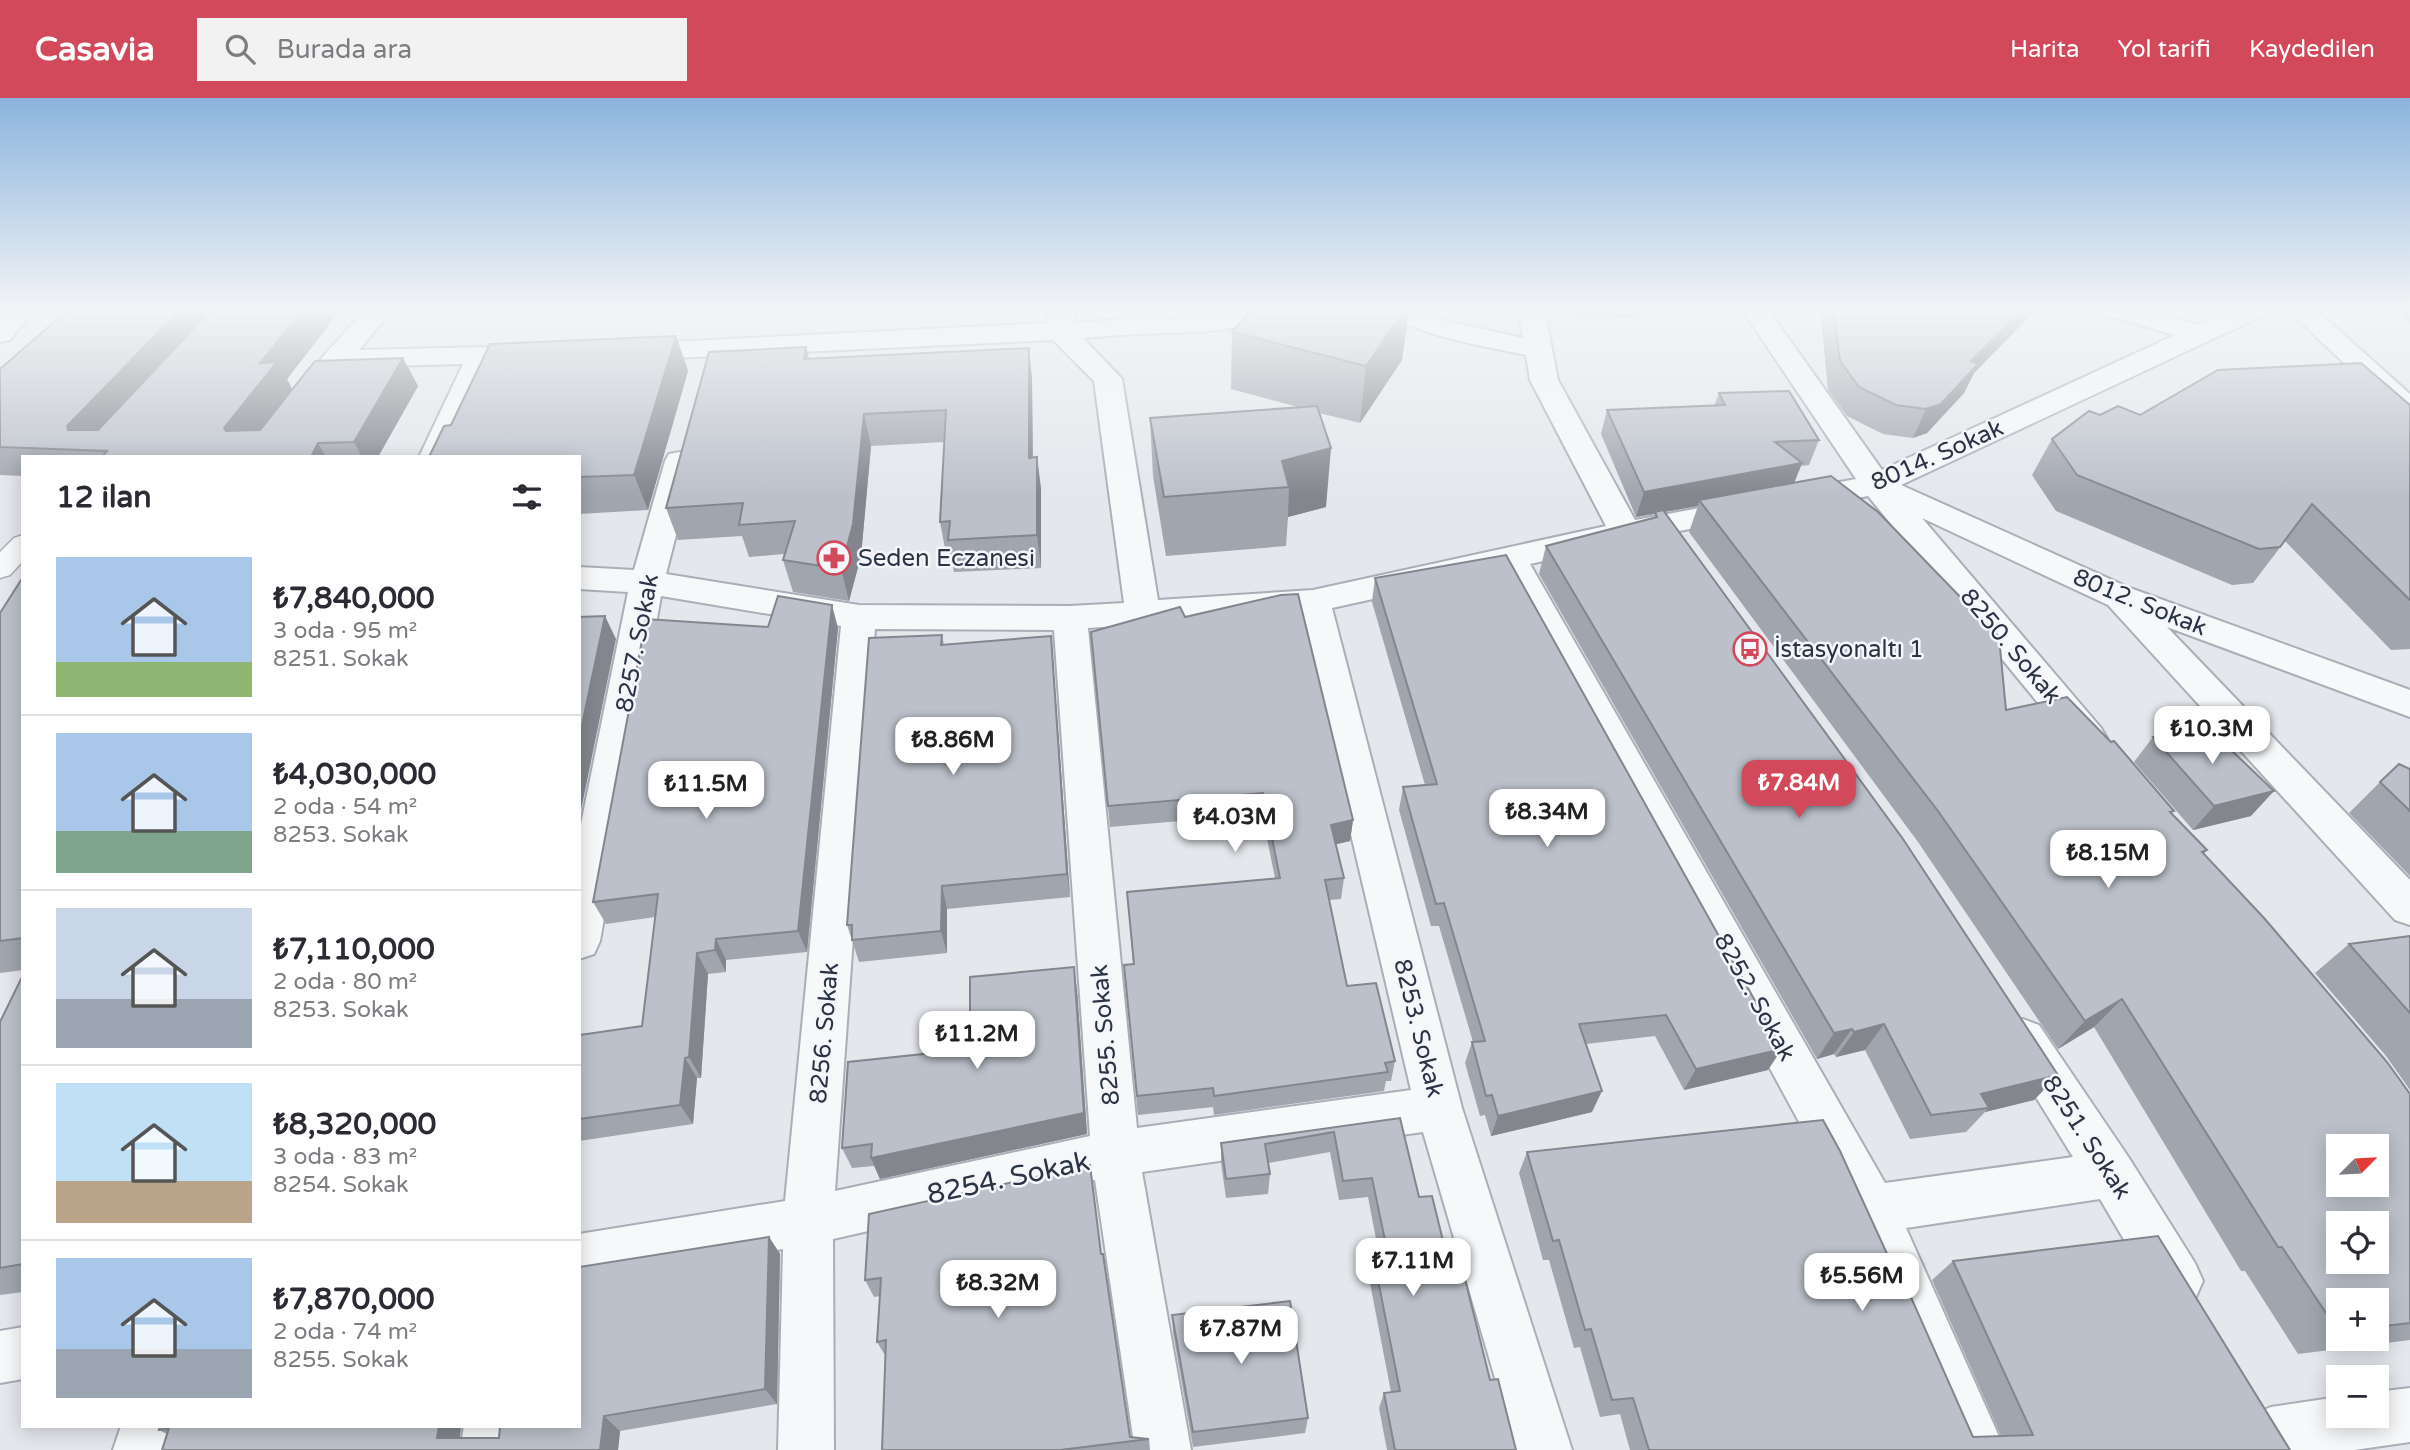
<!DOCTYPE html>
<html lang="tr">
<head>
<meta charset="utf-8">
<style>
  body { margin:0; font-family:"Varela Round",sans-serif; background:#f2f2f3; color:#2b2b33; height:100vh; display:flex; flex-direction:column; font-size:26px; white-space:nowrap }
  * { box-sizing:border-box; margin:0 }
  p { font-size:23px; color:#7c7c81 }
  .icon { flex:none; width:38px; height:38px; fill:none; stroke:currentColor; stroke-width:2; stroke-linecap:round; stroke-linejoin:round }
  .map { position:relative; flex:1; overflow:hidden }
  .panel { position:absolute; left:21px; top:357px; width:560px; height:973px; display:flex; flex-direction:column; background:#fff; border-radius:0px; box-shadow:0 4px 18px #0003 }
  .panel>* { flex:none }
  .needle { width:46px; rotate:66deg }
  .tools { position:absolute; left:2326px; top:1036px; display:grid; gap:14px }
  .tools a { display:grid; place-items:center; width:63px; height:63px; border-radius:0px; background:#fff; box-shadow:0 4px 18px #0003; font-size:35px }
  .price { position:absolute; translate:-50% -60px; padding:0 16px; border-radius:14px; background:#fff; color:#222; font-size:23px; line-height:46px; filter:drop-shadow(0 2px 4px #0008) }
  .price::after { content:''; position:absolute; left:50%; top:42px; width:21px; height:16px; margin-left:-10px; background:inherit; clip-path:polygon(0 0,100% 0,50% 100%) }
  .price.on { background:#d1495b; color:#fff }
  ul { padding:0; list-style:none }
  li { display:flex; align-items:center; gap:21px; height:175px; padding:0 35px }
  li+li { border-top:2px solid #e1e1e2 }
  li span { display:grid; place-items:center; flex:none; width:196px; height:140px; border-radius:0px; color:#555 }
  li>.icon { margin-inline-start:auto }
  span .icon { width:84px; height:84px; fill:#fffc; stroke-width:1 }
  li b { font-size:30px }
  h2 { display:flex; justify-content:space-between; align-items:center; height:84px; padding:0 35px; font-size:30px }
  header { display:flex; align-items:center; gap:42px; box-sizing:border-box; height:98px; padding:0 35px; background:#d1495b; color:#fff }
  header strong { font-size:33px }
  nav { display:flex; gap:38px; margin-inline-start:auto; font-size:24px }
  .search { width:490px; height:63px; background:#f2f2f3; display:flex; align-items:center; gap:18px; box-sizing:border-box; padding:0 24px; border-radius:0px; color:#7c7c81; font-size:26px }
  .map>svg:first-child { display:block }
</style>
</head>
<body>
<header>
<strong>Casavia</strong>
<div class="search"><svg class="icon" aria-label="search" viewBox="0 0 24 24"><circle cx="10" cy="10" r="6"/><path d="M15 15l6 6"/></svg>Burada ara</div>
<nav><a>Harita</a><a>Yol tarifi</a><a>Kaydedilen</a></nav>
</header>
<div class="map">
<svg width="2410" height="1352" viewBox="0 0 2410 1352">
  <rect width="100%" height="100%" fill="#e4e7ec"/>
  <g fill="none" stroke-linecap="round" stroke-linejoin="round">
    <defs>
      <g id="lane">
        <polygon points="1288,210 1348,210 1345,215 1337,217 1202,234 1122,237 1114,235 1111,230 1114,225 1122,223 1202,220"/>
        <polygon points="23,437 23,463 10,477 0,480 0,454 14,440"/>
      </g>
      <g id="street">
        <polygon points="8,210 35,210 10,242 0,244 0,219"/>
        <polygon points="367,210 394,210 359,252 537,248 547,250 551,256 547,262 492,266 449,359 419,359 463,266 344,269 276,359 245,359 326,255"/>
        <path d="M1052 210H1072L1076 216 1075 224 1117 222 1146 210H1180L1177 216 1132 236 1083 240 1122 281 1158 502 1313 492 1606 428 1530 282 1526 257C1495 250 1402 236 1387 210H1420L1446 223 1523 240 1518 210H1544L1558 282 1635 422 1856 381 1741 210H1767L1882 372 2175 237 2101 216 2098 210H2139L2198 227 2235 210H2269L2266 216 1901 387 2130 490 2410 592V619L2167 529 2410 782V827L2395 822 2108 507 1922 420 2101 630 2107 640 2101 650 2088 654 2075 650 1868 398 1663 436 1530 466 1885 1085 2073 1059 2000 941 2007 927 2023 921 2039 927 2129 1060 2195 1165 2203 1183 2195 1201 2177 1209 2159 1201 2100 1101 1906 1130 2005 1352H1949L1855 1127 1500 473 1332 510 1462 1010 1572 1352H1516L1423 1034 1142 1074 1191 1352H1135L1095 1082 833 1141 834 1352H778L783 1151 579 1186V1136L785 1103 841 528 661 498 600 843 594 856 579 861V736L628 494 579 491V469L634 472 665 363 669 356 680 354 691 356 695 363 666 476 859 507 1070 508 1124 505 1094 283 1053 242 629 262 619 260 615 254 619 248 629 246 1048 225V216ZM1299 515 1411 992 1137 1030 1088 530ZM875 531 1054 532 1090 1038 835 1093Z"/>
        <polygon points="2286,210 2314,210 2410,296 2410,321 2400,318"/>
        <polygon points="23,1229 23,1281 0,1285 0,1233"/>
        <polygon points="2410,1290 2410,1344 2354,1352 2250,1352 2244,1336 2252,1317 2271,1309 2338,1299 2338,1318 2376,1318 2376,1294"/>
        <polygon points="121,1328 175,1328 169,1352 113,1352"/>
        <polygon points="464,1328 518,1328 516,1352 460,1352"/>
      </g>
    </defs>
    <use href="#lane" stroke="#a9aeb7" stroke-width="3"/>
    <use href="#street" stroke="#a9aeb7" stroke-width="4"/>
    <use href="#lane" fill="#f7f8fa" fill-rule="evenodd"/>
    <use href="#street" fill="#f7f8fa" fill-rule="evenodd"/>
  </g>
  <g fill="#a1a5ae" fill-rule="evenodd">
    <polygon points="70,210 342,210 287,281 292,291 403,260 418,288 378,359 23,359 23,378 0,377 0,271"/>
    <polygon points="1253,210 1409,210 1402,262 1360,325 1319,315 1326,409 1288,419 1286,448 1166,458 1153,378 1150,320 1298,309 1231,291 1232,234"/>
    <polygon points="1425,210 1437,210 1434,214"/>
    <polygon points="1574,210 1641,210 1638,220 1579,221"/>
    <polygon points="1820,210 2038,210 1974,275 1964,295 1927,335 1913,340 1883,336 1847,318 1828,292"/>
    <polygon points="2394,210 2410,210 2410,226"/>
    <polygon points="676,238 688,273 648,412 579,416 579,359 451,327"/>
    <polygon points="1029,250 1032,281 1033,359 1037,359 1041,391 1041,470 954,474 951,456 946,456 940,424 945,344 871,348 861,458 849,503 793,494 783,462 784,456 749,459 742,438 678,442 666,410 809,261"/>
    <path d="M1719 295 1819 342 1809 367 1801 368 1794 385 2006 612 2172 716 2207 752 2204 756 2410 996V1242L2298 1256 2245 1173H2241L2094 929 2058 951 1918 744 1689 434 1698 408 1664 414 2058 977 2034 1002 1985 1014 1966 1034 1910 1041 1865 952 1836 959 1834 956 1817 961 1539 476 1546 448 1654 420 1655 416 1636 419 1601 336 1607 312 1714 308ZM2338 1202H2376V1241H2338Z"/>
    <polygon points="2410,307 2410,551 2391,552 2285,443 2253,485 2232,487 2056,413 2032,377 2052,341 2100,317 2140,317"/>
    <polygon points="23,479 23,872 0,875 0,515"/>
    <polygon points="1375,480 1768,972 1684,992 1655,938 1586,946 1592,1014 1491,1038 1485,1017 1480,1018 1465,965 1472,944 1473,944 1439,828 1431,828 1399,712 1403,689 1425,687 1372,504"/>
    <polygon points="1185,519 1353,722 1350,743 1336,746 1344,780 1341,801 1329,802 1347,888 1395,963 1391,983 1386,983 1384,993 1214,1017 1213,1009 1138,1017 1124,867 1133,866 1127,794 1275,780 1262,716 1110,729 1091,534"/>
    <polygon points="768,529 838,530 807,854 726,862 726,874 708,876 701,980 697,980 693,1026 579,1043 579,937 642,928 655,819 606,826 593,804"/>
    <polygon points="942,537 944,547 1051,538 1053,562 1070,799 947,811 947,855 859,864 847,827"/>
    <polygon points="2153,639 2251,718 2193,732 2134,664"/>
    <polygon points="2410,671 2410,778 2349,715 2380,684"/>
    <polygon points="2410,838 2410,992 2386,958 2315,875 2349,846"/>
    <polygon points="23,877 23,1194 0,1197 0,924"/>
    <polygon points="1077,892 1087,1036 880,1081 874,1068 852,1070 842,1050"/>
    <polygon points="1400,1020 1419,1099 1447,1159 1490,1282 1516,1352 1387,1352 1379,1310 1384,1295 1391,1294 1370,1185 1375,1167 1381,1167 1368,1099 1339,1102 1330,1054 1268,1065 1270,1076 1268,1096 1226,1100 1221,1065 1221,1045"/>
    <polygon points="1527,1054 1973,1339 2001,1338 1932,1182 1953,1163 2290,1352 1630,1352 1620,1316 1600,1319 1580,1249 1574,1250 1549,1162 1543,1162 1519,1075"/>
    <polygon points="769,1139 780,1156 777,1306 620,1333 618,1352 167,1336 159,1332 160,1328 461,1328 460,1340 499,1340"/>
    <polygon points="1101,1156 1130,1339 1149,1341 1150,1352 882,1352 886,1259 877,1244 880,1198 874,1199 865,1182"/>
    <polygon points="1172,1217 1308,1320 1305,1335 1193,1349 1173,1235"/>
  </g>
  <g fill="#83868d">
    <polygon points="0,210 8,210 0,216"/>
    <polygon points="182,210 225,210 94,352 68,332 67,328"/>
    <polygon points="305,210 342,210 287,281 293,293 243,359 224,330 260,265"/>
    <polygon points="1406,210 1409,210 1402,262 1360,325 1366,268"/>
    <polygon points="2025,210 2038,210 1974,275 1964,295 1927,335 1913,340 1926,311"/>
    <polygon points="676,238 688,273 648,412 634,377"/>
    <polygon points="806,249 814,280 804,261"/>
    <polygon points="1029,250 1032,281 1033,391 1029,360"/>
    <polygon points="403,260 418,288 378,359 362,359 354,344"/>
    <polygon points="864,316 871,348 861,458 849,503 841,471"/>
    <polygon points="318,345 326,359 311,359"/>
    <polygon points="1331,350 1326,409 1288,419 1289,389 1282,363"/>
    <polygon points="1037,359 1041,391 1041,470 1037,437"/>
    <polygon points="1802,365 1792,390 1699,402 1698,408 1636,419 1644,394"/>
    <polygon points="832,507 838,530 807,854 798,833"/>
    <polygon points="605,518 616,541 579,722 579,641"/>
    <polygon points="1051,538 1053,562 1070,799 1067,776"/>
    <polygon points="2274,693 2251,718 2193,732 2214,708"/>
    <polygon points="1353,722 1350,743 1329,748 1331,727"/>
    <polygon points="942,788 947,811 947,855 941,833"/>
    <polygon points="716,841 726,862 726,874 715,852"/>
    <polygon points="697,855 708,876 701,980 689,959"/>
    <polygon points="1074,869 1077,892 1087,1036 880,1081 871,1060"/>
    <polygon points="2122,901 2094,929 2058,951 2085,923"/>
    <polygon points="1884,926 1865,952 1836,959 1854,934"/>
    <polygon points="1852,931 1834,956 1817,961 1834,935"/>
    <polygon points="1782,951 1768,972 1684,992 1696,971"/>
    <polygon points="685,960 697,980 693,1026 680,1007"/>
    <polygon points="2058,977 2034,1002 1985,1014 1989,1010 1981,996"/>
    <polygon points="1602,993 1592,1014 1491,1038 1498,1018"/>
    <polygon points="769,1139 780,1156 777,1306 765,1291"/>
    <polygon points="604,1318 620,1333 618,1352 600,1352"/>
    <polygon points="439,1328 461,1328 458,1352 437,1340"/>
  </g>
  <g fill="#bbc0ca" stroke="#83868d" stroke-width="2" fill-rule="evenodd">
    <polygon points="70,210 182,210 67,328 68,332 98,332 213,210 305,210 260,265 277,264 224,330 226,333 260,332 315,263 403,260 354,344 318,345 311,359 102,359 107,353 0,349 0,271"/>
    <polygon points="1253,210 1406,210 1366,268 1232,234"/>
    <polygon points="1833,210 2025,210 1971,263 1978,266 1941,306 1926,311 1896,307 1859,289 1840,263"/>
    <polygon points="676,238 634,377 579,379 579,359 429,359 444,328 451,327 490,246"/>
    <polygon points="806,249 804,261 1029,250 1029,360 1037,359 1037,437 948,442 950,423 940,424 946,312 864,316 853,426 841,471 783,462 795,423 739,427 743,405 666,410 709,254"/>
    <polygon points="2361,265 2410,307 2410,502 2312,406 2280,449 2259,451 2077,377 2052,341 2089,313 2100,317 2118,308 2140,317 2218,272"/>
    <polygon points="1789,293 1819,342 1775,344 1802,365 1644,394 1607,312 1725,307 1719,295"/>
    <polygon points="1317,308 1331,350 1282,363 1289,389 1164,399 1150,320"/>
    <path d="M1831 378 1878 414 1999 539 2006 612 2067 599 2111 644 2114 643 2174 713 2170 714 2207 752 2202 754 2264 820 2387 964 2410 996V1225L2376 1229V1202H2338V1233L2282 1149H2278L2122 901 2085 923 1938 713 1699 402ZM2338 1048H2376V1087H2338ZM2338 1125H2376V1164H2338Z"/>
    <polygon points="1663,412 1903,741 2058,977 1981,996 1989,1010 1931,1017 1884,926 1854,934 1852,931 1834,935 1546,448 1657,419 1655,414"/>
    <polygon points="1506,457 1782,951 1696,971 1666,917 1579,926 1602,993 1498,1018 1492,997 1486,998 1472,944 1485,943 1444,805 1436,806 1403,689 1437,686 1375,480"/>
    <polygon points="23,479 23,840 0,843 0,515"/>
    <polygon points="1298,496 1353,722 1331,727 1344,780 1325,782 1347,888 1376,885 1395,963 1385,965 1388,974 1214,998 1213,990 1137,998 1124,867 1134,866 1127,794 1280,780 1263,695 1108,708 1091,534 1180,509 1185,519 1281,497"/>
    <polygon points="778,498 832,507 798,833 716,841 715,852 697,855 689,959 685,960 680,1007 579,1021 579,937 642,928 658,796 593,804 646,521 768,529"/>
    <polygon points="605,518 579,641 579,519"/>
    <polygon points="942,537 941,547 1051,538 1067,776 942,788 941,833 852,842 852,827 847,827 869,540"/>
    <polygon points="2205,627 2274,693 2214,708 2153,639"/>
    <polygon points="2399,666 2410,671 2410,713 2380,684"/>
    <polygon points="2410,838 2410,915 2349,846"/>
    <polygon points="1074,869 1084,1015 871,1060 872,1046 842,1050 848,964 970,951 970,879"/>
    <polygon points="23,877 23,1166 0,1170 0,924"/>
    <polygon points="1400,1020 1419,1099 1432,1098 1447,1159 1459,1157 1490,1282 1498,1281 1516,1352 1395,1352 1384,1295 1400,1293 1375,1167 1390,1166 1372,1080 1343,1083 1334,1034 1265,1046 1270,1076 1226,1081 1221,1045"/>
    <polygon points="1823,1022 1840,1053 1894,1171 1898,1170 1973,1339 2033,1337 1953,1163 2158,1138 2290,1352 1649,1352 1633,1300 1612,1302 1591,1231 1585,1232 1559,1142 1553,1143 1527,1054"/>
    <polygon points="1090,1067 1101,1156 1103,1156 1130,1339 1149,1341 1060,1352 882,1352 886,1242 877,1244 881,1180 865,1182 869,1116"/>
    <polygon points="769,1139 765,1291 604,1318 600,1352 162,1352 169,1330 159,1332 160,1328 439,1328 437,1340 499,1340 500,1328 579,1328 579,1169"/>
    <polygon points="1290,1203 1308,1320 1193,1334 1172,1217"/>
  </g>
  <linearGradient id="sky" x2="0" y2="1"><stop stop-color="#8bb4dd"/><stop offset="0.53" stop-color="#f3f4f6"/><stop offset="1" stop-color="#f3f4f6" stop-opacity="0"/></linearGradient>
  <rect width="2410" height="399" fill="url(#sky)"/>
  <defs>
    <symbol id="pharmacy-ring" viewBox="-11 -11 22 22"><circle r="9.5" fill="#f4f6f9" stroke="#d1495b" stroke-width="1.5"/><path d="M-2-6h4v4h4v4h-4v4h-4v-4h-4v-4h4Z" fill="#d1495b"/></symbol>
    <symbol id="bus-ring" viewBox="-11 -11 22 22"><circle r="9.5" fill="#f4f6f9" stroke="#d1495b" stroke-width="1.5"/><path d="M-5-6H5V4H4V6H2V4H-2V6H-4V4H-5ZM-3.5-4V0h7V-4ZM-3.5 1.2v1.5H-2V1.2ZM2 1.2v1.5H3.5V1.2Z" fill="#d1495b"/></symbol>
  </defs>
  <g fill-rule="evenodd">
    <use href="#pharmacy-ring" x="815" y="441" width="38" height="38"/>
    <use href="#bus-ring" x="1731" y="532" width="38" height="38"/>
  </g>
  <g text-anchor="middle" stroke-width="5" stroke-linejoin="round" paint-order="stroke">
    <g font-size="24" fill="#2b3445" stroke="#f4f6f9">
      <text transform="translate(1937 357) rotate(-24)" y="8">8014. Sokak</text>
      <text transform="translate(2140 504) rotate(22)" y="8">8012. Sokak</text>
      <text transform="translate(637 545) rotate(-79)" y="8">8257. Sokak</text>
      <text transform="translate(2011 548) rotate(50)" y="8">8250. Sokak</text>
      <text transform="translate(1755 899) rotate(61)" y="8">8252. Sokak</text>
      <text transform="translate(1419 930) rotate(76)" y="8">8253. Sokak</text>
      <text transform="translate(824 935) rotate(-85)" y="8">8256. Sokak</text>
      <text transform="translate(1105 937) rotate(-95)" y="8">8255. Sokak</text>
      <text transform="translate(2087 1039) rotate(57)" y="8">8251. Sokak</text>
    </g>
    <g font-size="24" fill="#2b3445" stroke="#f4f6f9" text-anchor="start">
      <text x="858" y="468">Seden Eczanesi</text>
      <text x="1774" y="559">İstasyonaltı 1</text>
    </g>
    <g font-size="28" fill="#2b3445" stroke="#f4f6f9">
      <text transform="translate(1008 1079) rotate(-12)" y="10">8254. Sokak</text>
    </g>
  </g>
</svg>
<div class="tools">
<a><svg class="needle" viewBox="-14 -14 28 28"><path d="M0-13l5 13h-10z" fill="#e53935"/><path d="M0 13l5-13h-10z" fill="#7c7c81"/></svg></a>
<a><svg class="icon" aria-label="locate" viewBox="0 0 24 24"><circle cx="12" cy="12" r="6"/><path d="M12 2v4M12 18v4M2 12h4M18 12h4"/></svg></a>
<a>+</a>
<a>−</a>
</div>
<b class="price" style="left:2212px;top:668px">₺10.3M</b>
<b class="price" style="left:953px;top:679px">₺8.86M</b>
<b class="price on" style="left:1799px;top:722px">₺7.84M</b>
<b class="price" style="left:706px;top:723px">₺11.5M</b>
<b class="price" style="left:1547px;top:751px">₺8.34M</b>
<b class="price" style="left:1235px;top:756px">₺4.03M</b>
<b class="price" style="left:2108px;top:792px">₺8.15M</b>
<b class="price" style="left:977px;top:973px">₺11.2M</b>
<b class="price" style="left:1413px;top:1200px">₺7.11M</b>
<b class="price" style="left:1862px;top:1215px">₺5.56M</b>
<b class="price" style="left:998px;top:1222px">₺8.32M</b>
<b class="price" style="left:1241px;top:1268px">₺7.87M</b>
<section class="panel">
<h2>12 ilan<svg class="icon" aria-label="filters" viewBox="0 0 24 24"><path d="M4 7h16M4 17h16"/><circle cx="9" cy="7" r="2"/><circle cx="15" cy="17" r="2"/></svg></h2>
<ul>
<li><span style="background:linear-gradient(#a9c7e8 75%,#8fb573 0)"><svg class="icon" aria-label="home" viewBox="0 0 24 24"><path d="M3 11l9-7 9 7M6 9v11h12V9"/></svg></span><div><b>₺7,840,000</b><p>3 oda · 95 m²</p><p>8251. Sokak</p></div></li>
<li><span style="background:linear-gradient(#a9c7e8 70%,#7fa58c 0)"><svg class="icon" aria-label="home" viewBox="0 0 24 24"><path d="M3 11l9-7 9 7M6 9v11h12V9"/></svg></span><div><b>₺4,030,000</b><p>2 oda · 54 m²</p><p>8253. Sokak</p></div></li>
<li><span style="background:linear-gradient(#c9d6e8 65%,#9aa5b1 0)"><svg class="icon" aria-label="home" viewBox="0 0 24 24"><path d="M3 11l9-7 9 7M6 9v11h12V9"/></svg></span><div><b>₺7,110,000</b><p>2 oda · 80 m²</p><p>8253. Sokak</p></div></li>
<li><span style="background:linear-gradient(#bfe0f5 70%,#b9a48a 0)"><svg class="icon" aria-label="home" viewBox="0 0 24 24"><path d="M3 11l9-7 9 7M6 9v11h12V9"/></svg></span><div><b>₺8,320,000</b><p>3 oda · 83 m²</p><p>8254. Sokak</p></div></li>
<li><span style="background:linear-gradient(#a9c7e8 65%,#9aa5b1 0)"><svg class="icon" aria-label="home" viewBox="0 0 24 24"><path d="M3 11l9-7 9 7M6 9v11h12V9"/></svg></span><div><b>₺7,870,000</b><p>2 oda · 74 m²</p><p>8255. Sokak</p></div></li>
</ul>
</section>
</div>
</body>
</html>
